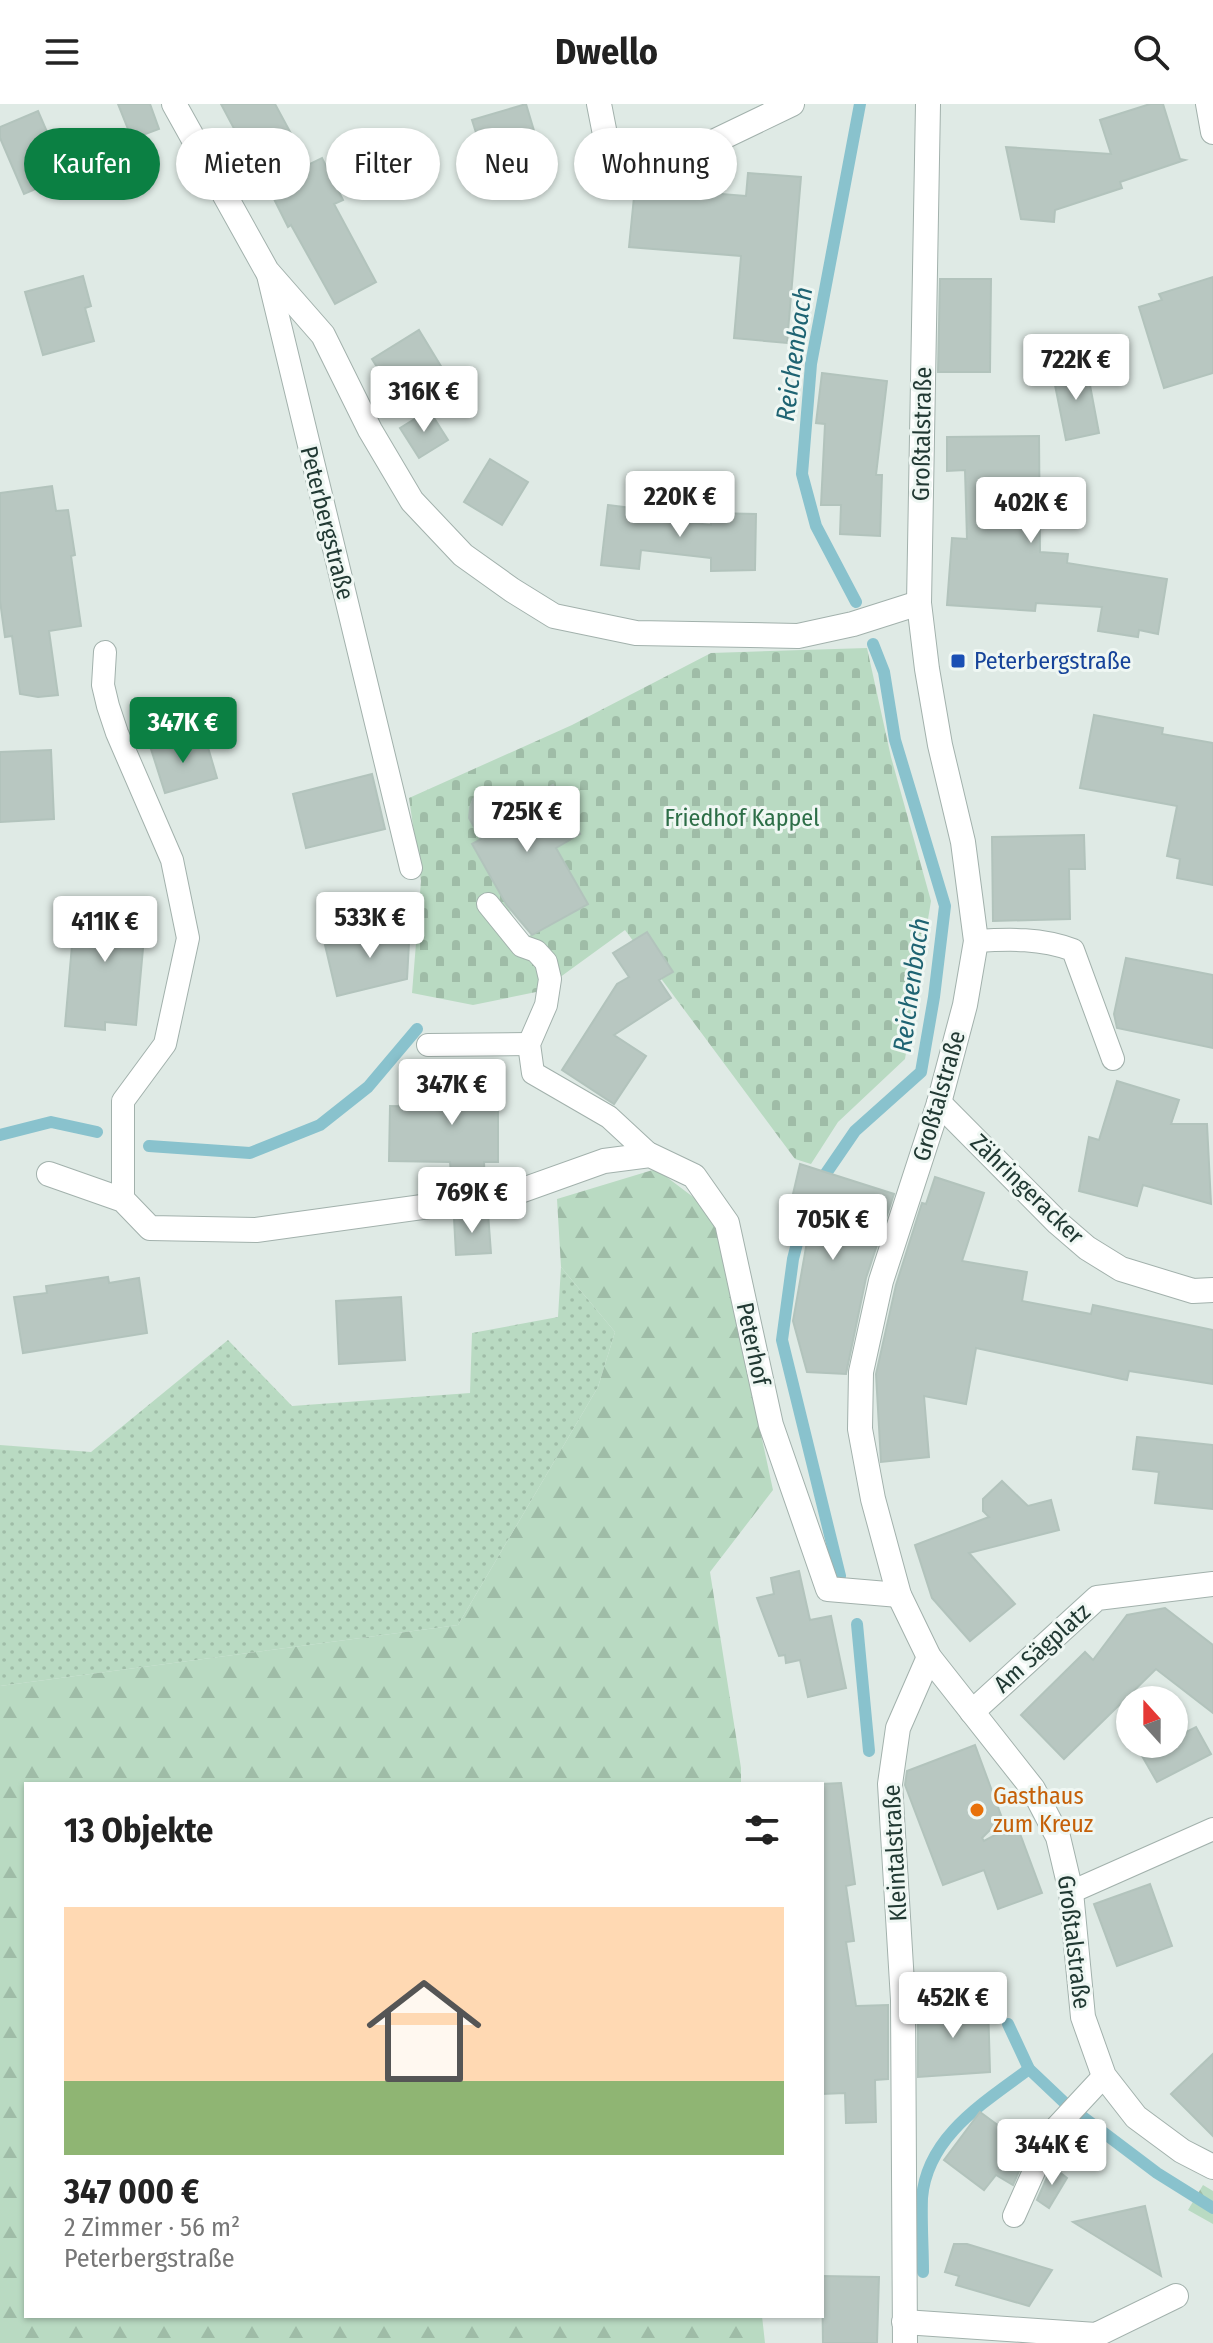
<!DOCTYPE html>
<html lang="de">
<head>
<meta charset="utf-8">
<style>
  body { margin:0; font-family:"Fira Sans Condensed",sans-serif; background:#f2f2f2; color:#222; height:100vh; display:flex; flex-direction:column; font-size:30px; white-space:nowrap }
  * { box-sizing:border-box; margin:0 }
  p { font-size:26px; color:#767676 }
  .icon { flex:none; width:44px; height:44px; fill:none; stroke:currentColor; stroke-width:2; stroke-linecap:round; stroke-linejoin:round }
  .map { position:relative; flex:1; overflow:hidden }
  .side { position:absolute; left:24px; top:1678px; width:800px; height:536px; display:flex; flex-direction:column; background:#fff; border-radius:0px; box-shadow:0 2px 6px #0004 }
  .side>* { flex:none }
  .guide { position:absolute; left:24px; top:24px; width:800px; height:72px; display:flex; gap:16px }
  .needle { width:52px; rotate:339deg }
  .fabs { position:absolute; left:1116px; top:1582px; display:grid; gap:16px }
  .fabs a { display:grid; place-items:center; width:72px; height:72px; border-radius:50%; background:#fff; box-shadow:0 2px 6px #0004; font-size:40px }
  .price { position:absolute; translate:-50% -68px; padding:0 18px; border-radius:8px; background:#fff; color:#222; font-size:26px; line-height:52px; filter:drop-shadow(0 2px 4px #0008) }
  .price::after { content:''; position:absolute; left:50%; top:48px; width:24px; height:18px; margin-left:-12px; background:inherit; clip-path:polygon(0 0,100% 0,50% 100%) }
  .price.selected { background:#0b8043; color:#fff }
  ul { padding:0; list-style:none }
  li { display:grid; align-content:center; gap:16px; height:424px; padding:0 40px }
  li span { display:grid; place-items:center; height:248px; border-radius:0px; color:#555 }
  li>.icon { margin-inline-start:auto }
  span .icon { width:144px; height:144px; fill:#fffc; stroke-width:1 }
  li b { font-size:34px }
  h2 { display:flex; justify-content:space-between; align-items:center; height:96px; padding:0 40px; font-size:34px }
  .chip { padding:0 28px; border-radius:36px; background:#fff; box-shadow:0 2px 6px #0004; font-size:28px; line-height:72px }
  .chip.selected { background:#0b8043; color:#fff }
  header { display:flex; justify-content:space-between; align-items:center; height:104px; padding:0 40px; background:#fff; font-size:36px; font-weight:700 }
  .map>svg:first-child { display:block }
</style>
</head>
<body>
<header><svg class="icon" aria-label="menu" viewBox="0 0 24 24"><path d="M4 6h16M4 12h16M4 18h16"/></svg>Dwello<svg class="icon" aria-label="search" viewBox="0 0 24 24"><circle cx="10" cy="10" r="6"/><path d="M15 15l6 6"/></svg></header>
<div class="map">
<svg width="1213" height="2239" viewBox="0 0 1213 2239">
  <defs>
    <pattern id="grass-dots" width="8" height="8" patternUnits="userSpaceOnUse" patternTransform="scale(2)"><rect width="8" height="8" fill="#b9dac2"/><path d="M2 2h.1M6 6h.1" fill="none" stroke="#9fbca7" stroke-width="1.8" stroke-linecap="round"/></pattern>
    <pattern id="forest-firs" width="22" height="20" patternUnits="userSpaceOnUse" patternTransform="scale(2)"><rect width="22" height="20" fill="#b9dac2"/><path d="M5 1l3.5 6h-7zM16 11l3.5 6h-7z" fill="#9fbca7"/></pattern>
    <pattern id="cemetery-stones" width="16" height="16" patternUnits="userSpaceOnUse" patternTransform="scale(2)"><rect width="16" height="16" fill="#b9dac2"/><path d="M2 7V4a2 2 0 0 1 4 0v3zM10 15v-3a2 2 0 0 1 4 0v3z" fill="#9fbca7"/></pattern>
  </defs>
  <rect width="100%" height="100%" fill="#dfeae5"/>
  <polygon fill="url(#grass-dots)" points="561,1163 615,1228 598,1283 458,1521 0,1582 0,1341 91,1348 228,1236 292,1302 470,1289 472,1229 558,1213"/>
  <g fill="url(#forest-firs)">
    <polygon points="656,1065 713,1108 773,1386 710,1468 741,1664 741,1680 26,1680 26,2212 762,2212 765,2239 0,2239 0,1582 458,1521 598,1283 615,1228 561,1163 557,1095"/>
    <polygon points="1203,2081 1213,2087 1213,2120 1188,2106"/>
  </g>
  <path fill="url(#cemetery-stones)" fill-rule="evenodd" d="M867 544 891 653 931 797 905 955 838 1018 811 1060 795 1055 625 826 541 887 473 901 412 889 421 777 409 694 572 621 711 549ZM497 682 507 684 521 699 553 682 580 730 556 744 587 800 525 834 473 740 481 735C467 710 462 690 497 682Z"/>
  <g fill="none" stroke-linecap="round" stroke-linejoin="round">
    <g stroke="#89c2cd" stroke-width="12">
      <polyline points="856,498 816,422 802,370 811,260 860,0"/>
      <polyline points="0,1031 51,1018 97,1028"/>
      <polyline points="149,1042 250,1049 320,1021 368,983 417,925"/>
      <polyline points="818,1081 855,1027 921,968 934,893 945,802 895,636 884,568 873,540"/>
      <polyline points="803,1116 793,1155 782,1236 840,1472"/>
      <polyline points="857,1520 869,1647"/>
      <polyline points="1008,1920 1029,1965 1067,2001 1157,2069 1213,2104"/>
      <path d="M923 2168C923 2143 921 2118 922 2094 927 2032 985 1998 1029 1965"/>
    </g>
  </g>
  <g fill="#b8c7c1" stroke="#b2c3bc" stroke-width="2">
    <polygon points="118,0 150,0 159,25 132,35"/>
    <polygon points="221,0 275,0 308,61 322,54 343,96 334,100 376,178 335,200 291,121 288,123 249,45 246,47"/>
    <polygon points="526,0 547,70 494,86 472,16"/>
    <polygon points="1150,0 1163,0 1180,55 1185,56 1120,78 1122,84 1055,106 1054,118 1021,115 1006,43 1111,50 1100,16"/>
    <polygon points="38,7 66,72 24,90 0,34 0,23"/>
    <polygon points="748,69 801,73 787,239 734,234 741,152 629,143 635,83 746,92"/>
    <polygon points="83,172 91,202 85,204 94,237 43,251 25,188"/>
    <polygon points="1213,173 1213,269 1164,284 1139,203 1162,196 1159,190"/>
    <polygon points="940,175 991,175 990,268 938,268"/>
    <polygon points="419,226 453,282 407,311 372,255"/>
    <polygon points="1086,260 1099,329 1066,336 1052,266"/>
    <polygon points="822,269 887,277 876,371 882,371 880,432 840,430 841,401 821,401 825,320 816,319"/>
    <polygon points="429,306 448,336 419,354 400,324"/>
    <polygon points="1039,332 1040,448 1068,450 1067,459 1167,475 1158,530 1139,526 1138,533 1098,527 1102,503 1036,499 1035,507 947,501 952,434 967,435 965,366 947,367 947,333"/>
    <polygon points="490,355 528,378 502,421 464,398"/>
    <polygon points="52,382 56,407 68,406 75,451 71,452 81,522 49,527 58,591 38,593 20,590 12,532 5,533 0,497 0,389"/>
    <polygon points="608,401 641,405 640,413 711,421 711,409 756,410 755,466 711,467 711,454 641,446 639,465 601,461"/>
    <polygon points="1094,611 1163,624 1162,630 1213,639 1213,781 1177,774 1180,755 1167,752 1177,702 1080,684"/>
    <polygon points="207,640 217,674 165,689 150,642"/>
    <polygon points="51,646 54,715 0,718 0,648"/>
    <polygon points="372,670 385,725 306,744 293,690"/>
    <polygon points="553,681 580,730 556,744 588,800 532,831 506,800 472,740 481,735 469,714 470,704 473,695 488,684 507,684 529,695"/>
    <polygon points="1084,731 1085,765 1069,765 1070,815 993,817 992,733"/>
    <polygon points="76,795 147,801 136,921 105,918 105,926 65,922"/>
    <polygon points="410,821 407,875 337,892 325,841"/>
    <polygon points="647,828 673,868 659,876 671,894 614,931 646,952 614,1000 562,966 617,880 629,873 613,849"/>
    <polygon points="1126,854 1213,871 1213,944 1117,924 1114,910"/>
    <polygon points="443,964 498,964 498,1058 484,1058 485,1079 452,1084 450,1058 389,1057 390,1002 443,1003"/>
    <polygon points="1117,977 1179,996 1171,1020 1207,1020 1211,1100 1143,1081 1137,1102 1079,1087 1089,1033 1099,1036"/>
    <polygon points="800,1060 894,1090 866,1174 846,1270 807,1268 793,1217 808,1132 785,1124"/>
    <polygon points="935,1073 984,1089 962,1157 1027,1168 1022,1197 1091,1210 1093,1201 1213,1226 1213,1280 1129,1267 1127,1276 976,1244 966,1300 924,1292 929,1353 881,1358 876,1270 896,1181 922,1099 926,1100"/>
    <polygon points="488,1109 491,1149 456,1151 454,1114"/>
    <polygon points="108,1173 109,1179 139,1174 147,1229 23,1249 14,1193 47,1189 46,1182"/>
    <polygon points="401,1193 405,1256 339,1260 336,1197"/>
    <polygon points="1137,1333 1213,1341 1213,1405 1155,1399 1159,1368 1133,1365"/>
    <polygon points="1002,1377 1028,1402 1051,1396 1059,1426 969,1449 1015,1500 970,1537 932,1494 915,1441 989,1413 983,1407 983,1395"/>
    <polygon points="799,1467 810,1516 831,1512 846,1584 808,1593 800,1556 786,1559 785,1551 779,1552 757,1494 774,1490 771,1474"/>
    <polygon points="1165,1504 1213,1541 1213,1609 1156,1565 1064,1655 1021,1611 1085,1548 1093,1556 1127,1511"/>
    <polygon points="1196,1623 1211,1650 1157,1678 1142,1652 1164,1640 1174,1640 1174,1634"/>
    <polygon points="975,1641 1002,1714 982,1734 984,1737 1006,1725 1009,1731 1019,1727 1042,1789 998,1805 984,1766 943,1781 905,1681 907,1667"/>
    <polygon points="841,1679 855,1780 846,1782 854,1837 846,1838 856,1902 888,1901 888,1975 875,1976 876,2018 846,2019 845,1989 822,1990 822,1680"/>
    <polygon points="1150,1780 1172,1842 1117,1862 1094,1800"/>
    <polygon points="940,1898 941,1903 988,1899 990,1968 918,1973 918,1899"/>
    <polygon points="1213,1950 1213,2032 1171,1990"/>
    <polygon points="980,2008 1029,2044 1013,2081 996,2071 984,2086 944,2056"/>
    <polygon points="1052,2062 1067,2074 1049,2104 1037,2096"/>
    <polygon points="1145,2102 1161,2172 1073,2118"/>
    <polygon points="954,2140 967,2140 1052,2166 1029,2202 956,2181 959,2172 945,2168"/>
    <polygon points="822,2172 879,2173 877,2239 823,2239"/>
  </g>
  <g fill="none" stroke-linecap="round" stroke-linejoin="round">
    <defs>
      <g id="lane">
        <polyline points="267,167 411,764"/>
        <polyline points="105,548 103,581 108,602 117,629 172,756 188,834 165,940 123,997 123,1096"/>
        <polyline points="488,800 522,842 536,847 546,858 550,875 546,901 529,940 533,969 609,1013 650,1051"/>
        <path d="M976 837C1010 835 1041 834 1073 846L1113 955"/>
        <polyline points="428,941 529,940"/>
        <polyline points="1071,1788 1213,1725"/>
        <polyline points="1014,2112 1051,2029 1104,1972"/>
      </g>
      <g id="street">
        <polyline points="174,0 267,167 323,231 370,326 412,397 463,451 512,486 554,512 636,529 798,532 853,520 919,499"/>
        <polyline points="599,0 611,61 713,38 792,0"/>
        <polyline points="928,0 919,499 927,565 940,641 963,738 976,837 965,901 939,999 881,1177 861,1268 860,1325 873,1395 899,1491 929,1553 1033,1685 1058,1733 1071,1788 1083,1913 1104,1972 1136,2013 1182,2047 1213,2063"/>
        <polyline points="1208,0 1213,28"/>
        <polyline points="939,999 1058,1119 1087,1144 1121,1165 1193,1187 1213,1186"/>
        <polyline points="49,1070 123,1096 150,1124 256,1126 509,1091 604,1057 650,1051 694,1072 727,1119 771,1321 828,1485 899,1491"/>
        <polyline points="972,1608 1097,1494 1213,1480"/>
        <polyline points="904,2218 1096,2231 1176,2192"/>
        <polyline points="905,2239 903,1896 890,1680 898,1624 929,1553"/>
      </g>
    </defs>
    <use href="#lane" stroke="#a2b1ac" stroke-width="24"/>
    <use href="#street" stroke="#a2b1ac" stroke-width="26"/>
    <use href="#lane" stroke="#fff" stroke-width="22"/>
    <use href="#street" stroke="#fff" stroke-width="24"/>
  </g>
  <rect fill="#1a4fb4" stroke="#eff7f3" stroke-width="3" x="950" y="549" width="16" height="16" rx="4"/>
  <circle fill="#e8710a" stroke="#eff7f3" stroke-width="3" cx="977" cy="1706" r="8"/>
  <g text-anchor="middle" stroke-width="6" stroke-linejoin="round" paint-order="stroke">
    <g font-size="24" fill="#213933" stroke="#eff7f3">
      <text transform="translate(922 330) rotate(-89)" y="8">Großtalstraße</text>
      <text transform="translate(327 419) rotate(76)" y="8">Peterbergstraße</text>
      <text transform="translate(939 992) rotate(-74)" y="8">Großtalstraße</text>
      <text transform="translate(1027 1085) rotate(44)" y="8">Zähringeracker</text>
      <text transform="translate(753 1240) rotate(78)" y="8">Peterhof</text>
      <text transform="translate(1042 1544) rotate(-42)" y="8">Am Sägplatz</text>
      <text transform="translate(895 1749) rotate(-93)" y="8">Kleintalstraße</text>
      <text transform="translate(1074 1838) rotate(83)" y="8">Großtalstraße</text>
    </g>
    <g font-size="24" fill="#164399" stroke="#eff7f3" text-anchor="start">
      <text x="974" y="565">Peterbergstraße</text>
    </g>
    <g font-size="24" fill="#2d6e47" stroke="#eff7f3">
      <text x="742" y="722">Friedhof Kappel</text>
    </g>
    <g font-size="24" fill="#c56008" stroke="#eff7f3" text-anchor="start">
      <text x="993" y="1700">Gasthaus<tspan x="993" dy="28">zum Kreuz</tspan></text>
    </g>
    <g font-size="26" font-style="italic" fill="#1e6372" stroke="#eff7f3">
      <text transform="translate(794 250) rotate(-82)" y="9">Reichenbach</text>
      <text transform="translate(911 881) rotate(-82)" y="9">Reichenbach</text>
    </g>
  </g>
</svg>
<div class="fabs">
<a><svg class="needle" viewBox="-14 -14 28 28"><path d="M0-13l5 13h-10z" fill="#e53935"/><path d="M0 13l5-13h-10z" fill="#767676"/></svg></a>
</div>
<b class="price" style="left:1076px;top:298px">722K €</b>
<b class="price" style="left:424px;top:330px">316K €</b>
<b class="price" style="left:680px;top:435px">220K €</b>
<b class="price" style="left:1031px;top:441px">402K €</b>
<b class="price selected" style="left:183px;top:661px">347K €</b>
<b class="price" style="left:527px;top:750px">725K €</b>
<b class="price" style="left:370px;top:856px">533K €</b>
<b class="price" style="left:105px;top:860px">411K €</b>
<b class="price" style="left:452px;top:1023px">347K €</b>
<b class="price" style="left:472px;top:1131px">769K €</b>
<b class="price" style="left:833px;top:1158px">705K €</b>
<b class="price" style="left:953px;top:1936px">452K €</b>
<b class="price" style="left:1052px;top:2083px">344K €</b>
<div class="guide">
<a class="chip selected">Kaufen</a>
<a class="chip">Mieten</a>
<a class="chip">Filter</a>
<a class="chip">Neu</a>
<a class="chip">Wohnung</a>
</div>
<section class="side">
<h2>13 Objekte<svg class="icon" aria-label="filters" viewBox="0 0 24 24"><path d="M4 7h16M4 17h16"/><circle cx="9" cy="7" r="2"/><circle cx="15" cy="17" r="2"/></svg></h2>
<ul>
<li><span style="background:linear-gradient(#ffd9b3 70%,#8fb573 0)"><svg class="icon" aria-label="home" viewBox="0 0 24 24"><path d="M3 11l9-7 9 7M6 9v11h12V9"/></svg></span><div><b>347 000 €</b><p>2 Zimmer · 56 m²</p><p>Peterbergstraße</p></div></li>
</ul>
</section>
</div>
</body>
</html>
